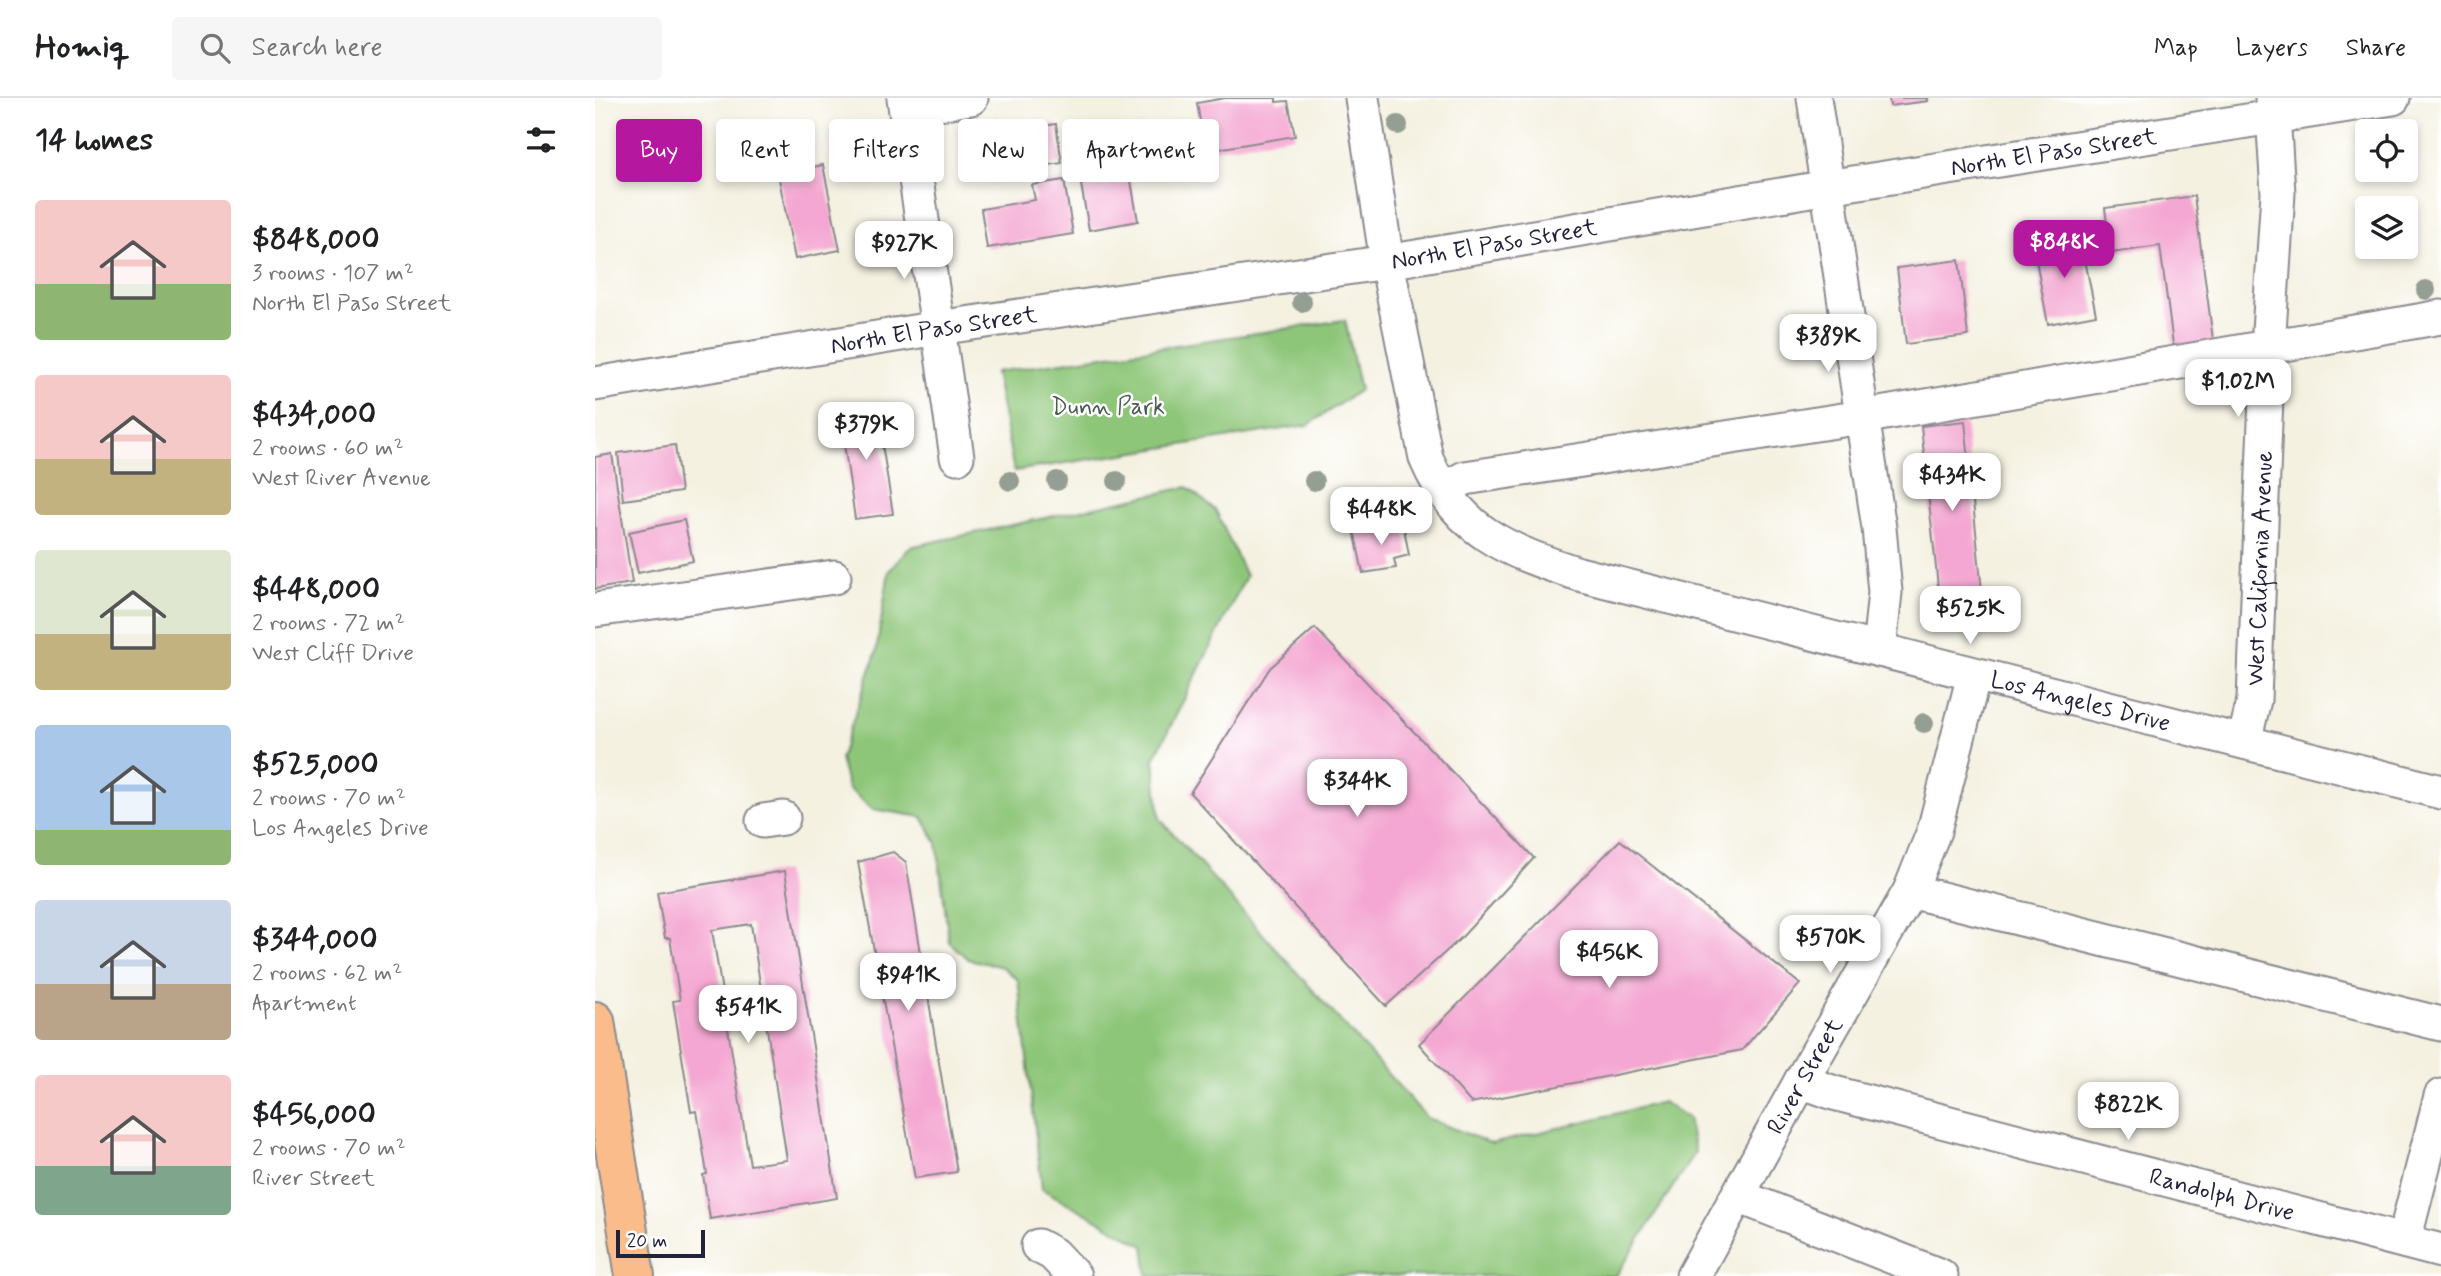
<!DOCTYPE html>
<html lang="en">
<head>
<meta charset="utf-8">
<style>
  body { margin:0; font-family:Mynerve,sans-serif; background:#f6f6f6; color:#202124; height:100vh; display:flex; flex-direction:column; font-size:26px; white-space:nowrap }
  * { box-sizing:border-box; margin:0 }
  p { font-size:23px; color:#757577 }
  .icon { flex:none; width:38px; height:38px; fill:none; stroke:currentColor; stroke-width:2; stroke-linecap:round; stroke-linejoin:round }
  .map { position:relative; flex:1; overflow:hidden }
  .details { display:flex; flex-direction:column; background:#fff; width:595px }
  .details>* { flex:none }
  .hud { position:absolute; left:21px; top:21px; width:665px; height:63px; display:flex; gap:14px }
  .fabs { position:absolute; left:1760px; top:21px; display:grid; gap:14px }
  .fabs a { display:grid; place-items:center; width:63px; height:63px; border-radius:7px; background:#fff; box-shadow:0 4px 10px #0003; font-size:35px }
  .scale { position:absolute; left:21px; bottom:18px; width:89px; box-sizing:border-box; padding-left:7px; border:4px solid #22223b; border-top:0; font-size:19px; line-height:24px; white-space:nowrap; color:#22223b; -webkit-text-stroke:5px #fff; paint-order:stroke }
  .price { position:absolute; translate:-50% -60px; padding:0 16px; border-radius:14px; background:#fff; color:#222; font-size:23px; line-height:46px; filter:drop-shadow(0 2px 4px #0008) }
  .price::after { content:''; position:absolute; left:50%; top:42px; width:21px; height:16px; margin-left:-10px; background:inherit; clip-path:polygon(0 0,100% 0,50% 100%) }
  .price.selected { background:#b5179e; color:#fff }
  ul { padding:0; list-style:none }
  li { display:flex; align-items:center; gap:21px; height:175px; padding:0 35px }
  li span { display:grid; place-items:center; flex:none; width:196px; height:140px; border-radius:7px; color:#555 }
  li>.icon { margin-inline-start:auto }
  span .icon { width:84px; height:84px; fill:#fffc; stroke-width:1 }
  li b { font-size:30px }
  h2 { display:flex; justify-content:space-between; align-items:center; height:84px; padding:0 35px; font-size:30px }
  .chip { padding:0 24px; border-radius:7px; background:#fff; box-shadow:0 4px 10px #0003; font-size:24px; line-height:63px }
  .chip.selected { background:#b5179e; color:#fff }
  header { display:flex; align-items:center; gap:42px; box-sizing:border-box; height:98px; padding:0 35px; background:#fff; border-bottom:2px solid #e0e0e0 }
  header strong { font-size:33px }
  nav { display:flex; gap:38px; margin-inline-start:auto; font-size:24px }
  .search { width:490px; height:63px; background:#f6f6f6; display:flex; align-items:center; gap:18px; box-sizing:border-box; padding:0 24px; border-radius:7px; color:#757577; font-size:26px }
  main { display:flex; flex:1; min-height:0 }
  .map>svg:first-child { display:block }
</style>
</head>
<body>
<header>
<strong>Homiq</strong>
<div class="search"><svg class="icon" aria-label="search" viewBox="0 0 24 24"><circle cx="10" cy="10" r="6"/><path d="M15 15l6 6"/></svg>Search here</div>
<nav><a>Map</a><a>Layers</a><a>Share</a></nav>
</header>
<main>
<section class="details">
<h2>14 homes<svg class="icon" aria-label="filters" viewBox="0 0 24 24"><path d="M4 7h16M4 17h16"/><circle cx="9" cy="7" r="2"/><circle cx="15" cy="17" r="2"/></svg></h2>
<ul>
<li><span style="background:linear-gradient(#f6c9c9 60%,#8fb573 0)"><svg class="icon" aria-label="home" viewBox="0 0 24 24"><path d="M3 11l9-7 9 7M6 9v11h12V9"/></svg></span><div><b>$848,000</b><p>3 rooms · 107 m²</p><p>North El Paso Street</p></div></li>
<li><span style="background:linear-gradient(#f6c9c9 60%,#c2b280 0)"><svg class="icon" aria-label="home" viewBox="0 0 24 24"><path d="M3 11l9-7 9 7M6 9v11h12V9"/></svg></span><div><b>$434,000</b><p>2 rooms · 60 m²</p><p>West River Avenue</p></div></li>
<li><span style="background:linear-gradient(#dfe7d0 60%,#c2b280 0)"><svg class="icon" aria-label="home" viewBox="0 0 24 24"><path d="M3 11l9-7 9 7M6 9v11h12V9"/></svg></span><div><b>$448,000</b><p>2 rooms · 72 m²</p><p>West Cliff Drive</p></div></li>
<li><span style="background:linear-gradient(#a9c7e8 75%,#8fb573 0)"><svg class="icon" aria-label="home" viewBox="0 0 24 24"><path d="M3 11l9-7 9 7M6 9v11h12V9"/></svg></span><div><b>$525,000</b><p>2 rooms · 70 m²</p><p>Los Angeles Drive</p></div></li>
<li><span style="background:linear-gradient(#c9d6e8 60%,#b9a48a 0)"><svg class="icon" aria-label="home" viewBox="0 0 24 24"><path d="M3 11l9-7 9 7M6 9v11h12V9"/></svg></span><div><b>$344,000</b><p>2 rooms · 62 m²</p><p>Apartment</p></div></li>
<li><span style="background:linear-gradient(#f6c9c9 65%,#7fa58c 0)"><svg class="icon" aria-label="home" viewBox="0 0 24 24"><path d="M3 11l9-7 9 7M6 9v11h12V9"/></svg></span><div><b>$456,000</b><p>2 rooms · 70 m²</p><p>River Street</p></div></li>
</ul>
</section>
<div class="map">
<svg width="1846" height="1178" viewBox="0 0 1846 1178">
  <rect width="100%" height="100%" fill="#fff"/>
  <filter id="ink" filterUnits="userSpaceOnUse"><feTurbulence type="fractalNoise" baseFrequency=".0143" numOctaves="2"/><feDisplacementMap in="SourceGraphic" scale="14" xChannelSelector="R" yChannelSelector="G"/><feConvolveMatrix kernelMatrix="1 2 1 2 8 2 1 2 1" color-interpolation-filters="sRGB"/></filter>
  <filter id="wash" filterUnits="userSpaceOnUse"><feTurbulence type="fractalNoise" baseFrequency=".00686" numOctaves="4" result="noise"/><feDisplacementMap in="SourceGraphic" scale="28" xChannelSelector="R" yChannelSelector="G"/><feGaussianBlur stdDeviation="1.57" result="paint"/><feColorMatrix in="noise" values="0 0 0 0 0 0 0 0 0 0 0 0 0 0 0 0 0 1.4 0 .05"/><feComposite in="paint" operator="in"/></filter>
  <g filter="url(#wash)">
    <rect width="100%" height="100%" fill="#f4f1e1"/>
    <g fill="#8ec679" stroke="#58745a" stroke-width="2">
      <polygon points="750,222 765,292 713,327 419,373 400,274"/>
      <polygon points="592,389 621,413 651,478 559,661 565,721 832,1020 897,1046 1068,1004 1093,1020 1100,1054 1021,1178 553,1178 549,1148 447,1091 423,882 407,869 373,861 354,844 342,745 327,719 277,711 253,690 245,661 281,555 294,473 315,449"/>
    </g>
    <g id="blocks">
      <g fill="#f4a7d2" fill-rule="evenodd">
        <polygon points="630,0 681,0 681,4 693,3 700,38 610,53 602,5"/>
        <polygon points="1294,0 1333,0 1333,3 1295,8"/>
        <polygon points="461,26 467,65 381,79 375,40"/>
        <polygon points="533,66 543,123 494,132 484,75"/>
        <polygon points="228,67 245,152 200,161 183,76"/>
        <polygon points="469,82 478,136 392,150 386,111 440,102 437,87"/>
        <polygon points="1599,98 1619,249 1579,254 1565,148 1516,155 1510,110"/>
        <polygon points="1485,137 1501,217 1453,226 1438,146"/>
        <polygon points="1364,162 1373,238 1311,246 1302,170"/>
        <polygon points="281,307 298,416 260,421 244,311"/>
        <polygon points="1370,323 1388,504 1345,508 1326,328"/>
        <polygon points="80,347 86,394 28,402 23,355"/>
        <polygon points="17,356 37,485 0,491 0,359"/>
        <polygon points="89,422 98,463 43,475 34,434"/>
        <polygon points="808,425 814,457 799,461 801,470 768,475 759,432"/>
        <polygon points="720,530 939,760 867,839 791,908 595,695 675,570"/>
        <polygon points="1025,742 1205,886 1147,952 876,1005 824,946"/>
        <polygon points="298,754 311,764 362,1074 320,1080 263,764"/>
        <path d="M190 773 242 1100 115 1121 108 1077 112 1076 102 1013 96 1014 78 903 85 902 75 840H70L62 794ZM156 826 192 1062 155 1067 117 832Z"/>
      </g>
    </g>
  </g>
  <g filter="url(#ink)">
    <use href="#blocks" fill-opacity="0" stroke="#8b8a8e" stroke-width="2"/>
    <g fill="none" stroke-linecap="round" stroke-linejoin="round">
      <defs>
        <g id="minor">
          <polyline points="309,0 362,359"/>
          <path id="s1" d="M767 0 792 164 831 360C862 434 913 453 984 476L1846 694"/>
          <polyline points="1219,0 1284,430 1290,494 1284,552"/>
          <polyline points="311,10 376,0"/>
          <path id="s2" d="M0 286 343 230 792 164 1233 89 1798 0"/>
          <polyline points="847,392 870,380 1267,319 1846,219"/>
          <polyline points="0,512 239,479"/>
          <path id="s3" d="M1649 644 1659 602 1673 249 1683 95 1677 0"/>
          <polyline points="168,723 188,720"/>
          <polyline points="1315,793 1846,926"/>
          <path id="s4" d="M1206 983 1239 995 1846 1153"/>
          <polyline points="1143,1098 1346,1178"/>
          <polyline points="1809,1143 1846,998"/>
          <polyline points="443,1148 458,1156 479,1178"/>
          <path id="s5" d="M1098 1178 1206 983 1315 793 1339 733 1379 577"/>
        </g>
        <polyline id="major" points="0,923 40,1178"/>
      </defs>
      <use href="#minor" stroke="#8b8a8e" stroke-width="37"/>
      <use href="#major" stroke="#8b8a8e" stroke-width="42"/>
      <use href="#minor" stroke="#fff" stroke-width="33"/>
      <use href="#major" stroke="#f9bc8a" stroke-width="38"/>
    </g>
    <g fill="#959e92">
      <circle cx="803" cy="27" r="10"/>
      <circle cx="1831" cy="192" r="10"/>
      <circle cx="707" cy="204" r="10"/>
      <circle cx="415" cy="383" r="10"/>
      <circle cx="462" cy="383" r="10"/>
      <circle cx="522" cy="383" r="10"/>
      <circle cx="719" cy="383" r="10"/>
      <circle cx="1329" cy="625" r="10"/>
    </g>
  </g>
  <g text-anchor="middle" stroke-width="5" stroke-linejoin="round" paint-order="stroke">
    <g font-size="24" fill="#22223b" stroke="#fff">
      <text dy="8" stroke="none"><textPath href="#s2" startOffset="1477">North El Paso Street</textPath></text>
      <text dy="8" stroke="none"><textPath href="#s2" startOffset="910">North El Paso Street</textPath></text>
      <text dy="8" stroke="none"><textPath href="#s2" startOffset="343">North El Paso Street</textPath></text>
      <text dy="8" stroke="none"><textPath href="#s3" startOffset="175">West California Avenue</textPath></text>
      <text dy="8" stroke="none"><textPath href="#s1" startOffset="1083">Los Angeles Drive</textPath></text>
      <text dy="8" stroke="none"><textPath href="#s5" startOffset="229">River Street</textPath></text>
      <text dy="8" stroke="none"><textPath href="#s4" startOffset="436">Randolph Drive</textPath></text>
    </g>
    <g font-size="24" fill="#485b51" stroke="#fff">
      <text x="513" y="316">Dunn Park</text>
    </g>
  </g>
</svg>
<div class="fabs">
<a><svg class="icon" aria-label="locate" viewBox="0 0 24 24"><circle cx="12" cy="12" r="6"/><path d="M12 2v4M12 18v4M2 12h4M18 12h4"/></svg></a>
<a><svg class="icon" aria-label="layers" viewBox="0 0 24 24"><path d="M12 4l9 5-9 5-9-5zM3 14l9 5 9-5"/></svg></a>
</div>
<div class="scale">20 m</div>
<b class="price selected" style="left:1469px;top:182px">$848K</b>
<b class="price" style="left:309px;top:183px">$927K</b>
<b class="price" style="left:1233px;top:276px">$389K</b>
<b class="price" style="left:1643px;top:321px">$1.02M</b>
<b class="price" style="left:271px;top:364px">$379K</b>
<b class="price" style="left:1357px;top:415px">$434K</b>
<b class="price" style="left:786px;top:449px">$448K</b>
<b class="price" style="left:1375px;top:548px">$525K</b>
<b class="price" style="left:762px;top:721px">$344K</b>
<b class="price" style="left:1235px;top:877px">$570K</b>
<b class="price" style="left:1014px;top:892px">$456K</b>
<b class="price" style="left:313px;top:915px">$941K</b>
<b class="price" style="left:153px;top:947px">$541K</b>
<b class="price" style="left:1533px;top:1044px">$822K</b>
<div class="hud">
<a class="chip selected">Buy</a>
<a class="chip">Rent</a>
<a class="chip">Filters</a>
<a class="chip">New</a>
<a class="chip">Apartment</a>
</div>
</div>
</main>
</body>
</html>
